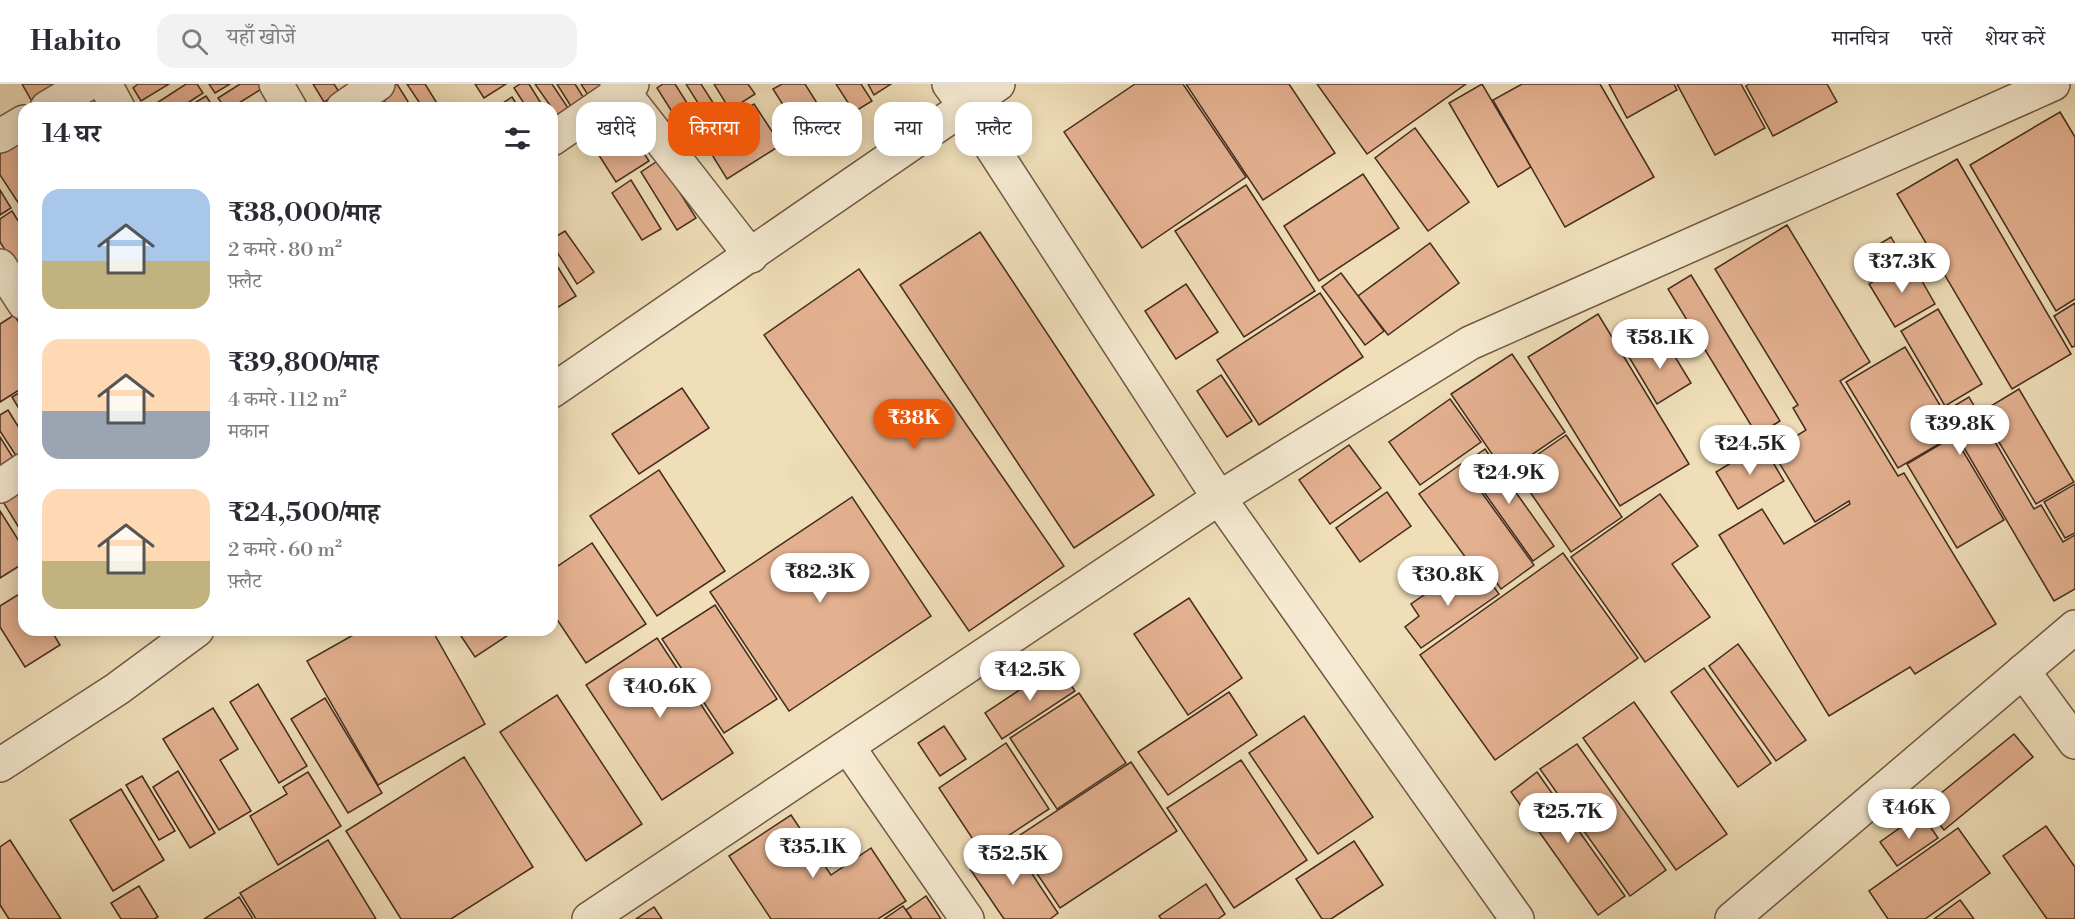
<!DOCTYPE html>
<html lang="hi">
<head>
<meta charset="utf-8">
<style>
  body { margin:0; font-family:"Libre Bodoni","Noto Serif Devanagari",serif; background:#f2f2f3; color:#2b2b33; height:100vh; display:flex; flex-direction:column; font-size:22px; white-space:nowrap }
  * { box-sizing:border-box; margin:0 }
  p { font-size:20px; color:#7c7c81 }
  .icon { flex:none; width:33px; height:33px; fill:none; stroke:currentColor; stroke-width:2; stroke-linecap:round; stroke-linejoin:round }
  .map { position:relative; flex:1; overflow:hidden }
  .panel { position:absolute; left:18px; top:18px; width:540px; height:534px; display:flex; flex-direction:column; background:#fff; border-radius:18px; box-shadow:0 3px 15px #0003 }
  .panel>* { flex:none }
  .top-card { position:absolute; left:576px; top:18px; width:570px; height:54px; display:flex; gap:12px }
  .price { position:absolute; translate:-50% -51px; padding:0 14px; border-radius:21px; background:#fff; color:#222; font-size:20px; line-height:39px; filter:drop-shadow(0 2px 3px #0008) }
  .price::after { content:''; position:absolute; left:50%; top:36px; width:18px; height:14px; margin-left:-9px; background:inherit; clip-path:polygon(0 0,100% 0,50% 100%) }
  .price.current { background:#ea580c; color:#fff }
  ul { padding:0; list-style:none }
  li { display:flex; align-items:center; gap:18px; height:150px; padding:0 24px }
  li span { display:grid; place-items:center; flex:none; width:168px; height:120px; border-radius:18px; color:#555 }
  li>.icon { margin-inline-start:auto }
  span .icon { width:72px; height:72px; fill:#fffc; stroke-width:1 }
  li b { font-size:26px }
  h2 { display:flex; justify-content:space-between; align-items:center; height:72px; padding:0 24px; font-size:26px }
  .pill { padding:0 21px; border-radius:18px; background:#fff; box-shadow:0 3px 15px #0003; font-size:21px; line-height:54px }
  .pill.current { background:#ea580c; color:#fff }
  header { display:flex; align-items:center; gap:36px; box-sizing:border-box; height:84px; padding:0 30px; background:#fff; border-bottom:2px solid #e1e1e2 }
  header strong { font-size:28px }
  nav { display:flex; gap:33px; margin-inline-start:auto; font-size:21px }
  .search { width:420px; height:54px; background:#f2f2f3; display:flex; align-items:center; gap:15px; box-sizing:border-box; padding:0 21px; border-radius:18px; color:#7c7c81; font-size:22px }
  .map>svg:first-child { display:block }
</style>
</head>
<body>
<header>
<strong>Habito</strong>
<div class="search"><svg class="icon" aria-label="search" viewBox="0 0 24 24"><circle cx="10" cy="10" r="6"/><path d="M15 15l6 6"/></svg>यहाँ खोजें</div>
<nav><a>मानचित्र</a><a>परतें</a><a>शेयर करें</a></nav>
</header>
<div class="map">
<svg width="2075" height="835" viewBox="0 0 2075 835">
  <rect width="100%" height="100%" fill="#efdeb8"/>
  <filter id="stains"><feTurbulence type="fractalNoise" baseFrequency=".00333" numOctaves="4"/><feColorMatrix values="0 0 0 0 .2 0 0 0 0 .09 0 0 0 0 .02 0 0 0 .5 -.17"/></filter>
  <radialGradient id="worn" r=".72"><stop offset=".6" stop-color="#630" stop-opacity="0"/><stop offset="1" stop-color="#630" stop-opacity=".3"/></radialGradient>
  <g fill="#e4b190" stroke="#452c1f" stroke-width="1.5">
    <polygon points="22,0 52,0 56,7 34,21"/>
    <polygon points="138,0 169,0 141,17 133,4"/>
    <polygon points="186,0 197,0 203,9 180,24 149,24"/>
    <polygon points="209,0 230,0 215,9"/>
    <polygon points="240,0 260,0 263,4 231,24 225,24 218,14"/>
    <polygon points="313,0 334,0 339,8 324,18"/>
    <polygon points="394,0 397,0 412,24 389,24 380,9"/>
    <polygon points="407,0 425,0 440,24 423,24"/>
    <polygon points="475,0 506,0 484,14"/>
    <polygon points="520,0 529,0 544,24 527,24 514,4"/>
    <polygon points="535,0 552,0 568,24 555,32 552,24"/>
    <polygon points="557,0 575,0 585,16 572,24"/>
    <polygon points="581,0 604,0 590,14"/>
    <polygon points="663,0 675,0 701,41 686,50 657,4"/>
    <polygon points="686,0 701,0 719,28 708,35"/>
    <polygon points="714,0 748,0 755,10 730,26"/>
    <polygon points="782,0 805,0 822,27 797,43 773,5"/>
    <polygon points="836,0 861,0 872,17 854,28"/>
    <polygon points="868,0 891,0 874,11"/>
    <polygon points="1135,0 1183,0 1246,93 1142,164 1064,48"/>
    <polygon points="1186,0 1289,0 1335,69 1263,116"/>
    <polygon points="1317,0 1466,0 1367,70"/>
    <polygon points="1482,0 1531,83 1498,103 1449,19"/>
    <polygon points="1522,0 1600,0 1654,93 1565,143 1493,16"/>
    <polygon points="1609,0 1674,0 1677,6 1627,34"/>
    <polygon points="1677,0 1741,0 1765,44 1715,71"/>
    <polygon points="1749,0 1827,0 1837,18 1773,52 1746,2"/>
    <polygon points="100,5 112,24 70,24"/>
    <polygon points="206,12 214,24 186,24"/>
    <polygon points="512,13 519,24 502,24 500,21"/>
    <polygon points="754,20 781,61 727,95 701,53"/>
    <polygon points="2060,28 2075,53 2075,215 2056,227 1970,81"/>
    <polygon points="619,30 649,77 616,98 586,51"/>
    <polygon points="1415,44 1469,118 1428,147 1375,74"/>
    <polygon points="24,55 24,117 19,120 0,91 0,70"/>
    <polygon points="1957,75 2071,270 2012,305 1897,110"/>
    <polygon points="659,76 696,134 677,146 641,88"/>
    <polygon points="1363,90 1399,144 1319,197 1284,142"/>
    <polygon points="631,96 661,145 642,156 612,109"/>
    <polygon points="1246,101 1315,207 1244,253 1175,147"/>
    <polygon points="0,106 11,124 0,131"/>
    <polygon points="12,127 24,146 24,182 18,186 0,158 0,135"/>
    <polygon points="1787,141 1870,278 1840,297 1898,392 1904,389 1996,540 1915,590 1910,583 1829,632 1719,451 1762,425 1784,460 1850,420 1849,417 1815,438 1772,367 1806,346 1793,324 1798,321 1715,185"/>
    <polygon points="565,147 594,188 577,200 552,160 552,155"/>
    <polygon points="980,148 1154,411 1074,464 900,201"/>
    <polygon points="1891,153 1904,176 1869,197 1855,175"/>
    <polygon points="1430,159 1459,199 1388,251 1358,212"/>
    <polygon points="552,174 576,212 552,227"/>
    <polygon points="1910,176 1935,220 1895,243 1869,200"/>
    <polygon points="859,185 1064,482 969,547 764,251"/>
    <polygon points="1341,189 1384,247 1365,261 1322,203"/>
    <polygon points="1691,191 1780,337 1757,351 1668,205"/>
    <polygon points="1186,200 1218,248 1176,275 1145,227"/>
    <polygon points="1320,209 1363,273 1259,341 1217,276"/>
    <polygon points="2075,219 2075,262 2072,263 2054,232"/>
    <polygon points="1938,225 1982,300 1945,322 1901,247"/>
    <polygon points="1598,230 1689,380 1620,422 1528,273"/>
    <polygon points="14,231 24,246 24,303 0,318 0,240"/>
    <polygon points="1663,253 1691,299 1657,320 1629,273"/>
    <polygon points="1905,263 1944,328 1969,313 2034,425 2041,421 2063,458 2075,451 2075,505 2054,517 1956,350 1898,384 1846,298"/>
    <polygon points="1512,270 1565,348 1505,389 1451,310"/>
    <polygon points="1221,291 1252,337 1227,353 1197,307"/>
    <polygon points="682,304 709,344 639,390 612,350"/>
    <polygon points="2019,305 2074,398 2036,420 1981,328"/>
    <polygon points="24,306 24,333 12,313"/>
    <polygon points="1450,315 1481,358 1420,401 1389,358"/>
    <polygon points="8,326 24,352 24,375 20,378 0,347 0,331"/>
    <polygon points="1566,351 1622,433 1571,468 1515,386"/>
    <polygon points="1954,352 2004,436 1957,464 1907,380"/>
    <polygon points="0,353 17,380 0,391"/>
    <polygon points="1762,360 1784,397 1738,425 1716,388"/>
    <polygon points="1349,361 1381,404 1330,440 1299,396"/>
    <polygon points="1485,365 1554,462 1533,477 1464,380"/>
    <polygon points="1461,380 1534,481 1501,505 1486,483 1477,489 1419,410"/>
    <polygon points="659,386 725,487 657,532 590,432"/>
    <polygon points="2075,400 2075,449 2065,454 2044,418"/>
    <polygon points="24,404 24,452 2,416"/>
    <polygon points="1387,408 1411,442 1360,478 1336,444"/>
    <polygon points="1660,410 1698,462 1672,480 1710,533 1645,578 1571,473"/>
    <polygon points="852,413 931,532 789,627 710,508"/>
    <polygon points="0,427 24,465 24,479 0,494"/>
    <polygon points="592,459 646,540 586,579 552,528 552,486"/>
    <polygon points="1563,469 1638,574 1495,676 1420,571"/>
    <polygon points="1484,489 1499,510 1421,564 1405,543 1419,532 1411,520 1450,493 1458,506"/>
    <polygon points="24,507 24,546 51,546 60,561 25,583 0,543 0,522"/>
    <polygon points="1189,514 1242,594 1188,631 1134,550"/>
    <polygon points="715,521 777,615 724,649 662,555"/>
    <polygon points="362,546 432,546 485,640 378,701 307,577"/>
    <polygon points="457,546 516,546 475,573"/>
    <polygon points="657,554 733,669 662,716 586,601"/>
    <polygon points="1738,560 1806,656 1776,677 1709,582"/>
    <polygon points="1057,581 1075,607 1002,655 985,629"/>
    <polygon points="1704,584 1771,679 1738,703 1671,608"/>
    <polygon points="258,600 307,682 279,699 230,618"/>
    <polygon points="1229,608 1257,651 1168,711 1138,668"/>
    <polygon points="1079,609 1126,679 1057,725 1010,654"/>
    <polygon points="557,611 642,740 586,777 500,648"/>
    <polygon points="325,614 382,709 348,729 291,635"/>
    <polygon points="1634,618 1727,750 1676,786 1583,654"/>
    <polygon points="213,624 238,665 220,676 251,727 219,746 163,655"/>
    <polygon points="1304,632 1373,733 1318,770 1249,669"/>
    <polygon points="944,642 966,675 940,692 918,659"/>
    <polygon points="2014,650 2033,673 1944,746 1925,722"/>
    <polygon points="1006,659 1049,725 982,769 939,704"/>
    <polygon points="1577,660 1666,786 1630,812 1540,685"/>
    <polygon points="464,673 533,783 451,835 401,835 346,747"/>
    <polygon points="1241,676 1307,776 1234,824 1167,724"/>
    <polygon points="1131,678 1177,747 1060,824 1014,755"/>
    <polygon points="178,687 215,749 190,764 153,703"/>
    <polygon points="308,688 341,742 278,781 250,732 287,710 283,703"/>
    <polygon points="1537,688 1625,812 1598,831 1511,708"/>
    <polygon points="142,692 175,747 159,756 126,701"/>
    <polygon points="121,705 164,776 113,807 70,736"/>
    <polygon points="1921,729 1938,754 1897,782 1880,758"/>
    <polygon points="791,731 831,791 871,764 906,817 878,835 771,835 729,772"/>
    <polygon points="2046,742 2075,783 2075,835 2047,835 2003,772"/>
    <polygon points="1958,744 1990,789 1925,835 1888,835 1869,807"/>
    <polygon points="10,756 61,835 9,835 0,821 0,763"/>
    <polygon points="328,756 376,835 256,835 240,809"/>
    <polygon points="1354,757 1383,801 1331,835 1322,835 1296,795"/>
    <polygon points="1011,758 1058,829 1050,835 1004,835 970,785"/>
    <polygon points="1206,800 1225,830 1218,835 1161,835 1159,832"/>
    <polygon points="139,802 158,833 154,835 121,835 111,819"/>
    <polygon points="926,812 941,835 912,835 906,826"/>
    <polygon points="239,813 253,835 204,835"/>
    <polygon points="1960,816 1974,835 1934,835"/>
    <polygon points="903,822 912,835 884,835"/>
    <polygon points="654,823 662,835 636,835"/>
  </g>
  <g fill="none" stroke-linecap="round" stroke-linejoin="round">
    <defs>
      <g id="minor">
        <polyline points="105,0 118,24"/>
        <polyline points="276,0 290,24"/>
        <polyline points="617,0 751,172"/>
        <polyline points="949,0 965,22 1219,414 1517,835"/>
        <polyline points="47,24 87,0"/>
        <polyline points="343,24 378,0"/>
        <polyline points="0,52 24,38"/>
        <polyline points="552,55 632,0"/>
        <polyline points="0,182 24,219"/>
        <polyline points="552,307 998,0"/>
        <polyline points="0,402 24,386"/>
        <polyline points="2023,587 2075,658"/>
        <polyline points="848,663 967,835"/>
        <polyline points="0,681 117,605 197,546"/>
        <polyline points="589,835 1219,414 1470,259 2053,0"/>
        <polyline points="1732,835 2075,543"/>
      </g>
    </defs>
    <use href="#minor" stroke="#705845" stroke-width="36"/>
    <use href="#minor" stroke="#f5ead1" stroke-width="33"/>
  </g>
  <rect width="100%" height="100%" filter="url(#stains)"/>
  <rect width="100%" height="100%" fill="url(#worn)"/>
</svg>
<b class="price" style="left:1902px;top:210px">₹37.3K</b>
<b class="price" style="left:1660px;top:286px">₹58.1K</b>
<b class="price current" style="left:914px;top:366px">₹38K</b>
<b class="price" style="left:1960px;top:372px">₹39.8K</b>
<b class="price" style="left:1750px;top:392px">₹24.5K</b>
<b class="price" style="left:1509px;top:421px">₹24.9K</b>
<b class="price" style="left:820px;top:520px">₹82.3K</b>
<b class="price" style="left:1448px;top:523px">₹30.8K</b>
<b class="price" style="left:1030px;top:618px">₹42.5K</b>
<b class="price" style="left:660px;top:635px">₹40.6K</b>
<b class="price" style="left:1909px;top:756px">₹46K</b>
<b class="price" style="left:1568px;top:760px">₹25.7K</b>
<b class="price" style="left:813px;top:795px">₹35.1K</b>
<b class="price" style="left:1013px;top:802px">₹52.5K</b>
<div class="top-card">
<a class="pill">खरीदें</a>
<a class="pill current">किराया</a>
<a class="pill">फ़िल्टर</a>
<a class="pill">नया</a>
<a class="pill">फ़्लैट</a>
</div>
<section class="panel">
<h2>14 घर<svg class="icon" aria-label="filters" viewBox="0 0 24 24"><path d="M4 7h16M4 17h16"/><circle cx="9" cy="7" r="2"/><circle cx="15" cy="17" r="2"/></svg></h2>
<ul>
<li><span style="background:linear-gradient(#a9c7e8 60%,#c2b280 0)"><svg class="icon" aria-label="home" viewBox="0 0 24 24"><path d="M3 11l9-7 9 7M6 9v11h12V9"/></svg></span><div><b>₹38,000/माह</b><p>2 कमरे · 80 m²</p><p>फ़्लैट</p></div></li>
<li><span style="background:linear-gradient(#ffd9b3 60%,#9aa5b1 0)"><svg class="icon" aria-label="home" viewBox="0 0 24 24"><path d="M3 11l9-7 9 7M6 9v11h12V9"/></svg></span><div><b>₹39,800/माह</b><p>4 कमरे · 112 m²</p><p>मकान</p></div></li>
<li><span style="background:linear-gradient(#ffd9b3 60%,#c2b280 0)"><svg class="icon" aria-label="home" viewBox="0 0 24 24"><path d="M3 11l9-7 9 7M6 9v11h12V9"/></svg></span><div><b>₹24,500/माह</b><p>2 कमरे · 60 m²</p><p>फ़्लैट</p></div></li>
</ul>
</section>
</div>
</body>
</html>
